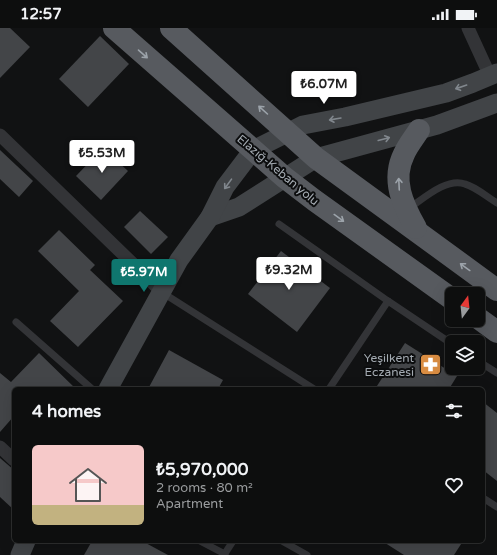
<!DOCTYPE html>
<html lang="en">
<head>
<meta charset="utf-8">
<style>
  body { margin:0; font-family:"Varela Round",sans-serif; background:#1b1c1c; color:#f1f3f6; height:100vh; display:flex; flex-direction:column; font-size:15px; white-space:nowrap }
  * { box-sizing:border-box; margin:0 }
  p { font-size:13px; color:#9a9c9e }
  .icon { flex:none; width:22px; height:22px; fill:none; stroke:currentColor; stroke-width:2; stroke-linecap:round; stroke-linejoin:round }
  .map { position:relative; flex:1; overflow:hidden }
  .details { position:absolute; left:12px; top:359px; width:473px; height:156px; display:flex; flex-direction:column; background:#0d0e0e; border-radius:6px; box-shadow:0 4px 16px #0002,0 0 0 1px #2d2e2e }
  .details>* { flex:none }
  .needle { width:26px; rotate:15deg }
  .tools { position:absolute; left:445px; top:259px; display:grid; gap:8px }
  .tools a { display:grid; place-items:center; width:40px; height:40px; border-radius:6px; background:#0d0e0e; box-shadow:0 4px 16px #0002,0 0 0 1px #2d2e2e; font-size:20px }
  .price { position:absolute; translate:-50% -34px; padding:0 9px; border-radius:4px; background:#fff; color:#222; font-size:13px; line-height:26px; filter:drop-shadow(0 1px 2px #0008) }
  .price::after { content:''; position:absolute; left:50%; top:24px; width:12px; height:9px; margin-left:-6px; background:inherit; clip-path:polygon(0 0,100% 0,50% 100%) }
  .price.on { background:#0f766e; color:#fff }
  ul { padding:0; list-style:none }
  li { display:flex; align-items:center; gap:12px; height:100px; padding:0 20px }
  li span { display:grid; place-items:center; flex:none; width:112px; height:80px; border-radius:6px; color:#555 }
  li>.icon { margin-inline-start:auto }
  span .icon { width:48px; height:48px; fill:#fffc; stroke-width:1 }
  li b { font-size:17px }
  h2 { display:flex; justify-content:space-between; align-items:center; height:48px; padding:0 20px; font-size:17px }
  .status { display:flex; justify-content:space-between; align-items:center; height:28px; padding:0 20px; background:#0d0e0e; direction:ltr }
  .status svg { height:11px; fill:currentColor }
  .map>svg:first-child { display:block }
</style>
</head>
<body>
<div class="status"><b>12:57</b><svg viewBox="0 0 49 12"><path d="M0 12V9h3v3zM5 12V6h3v6zM10 12V3h3v9zM15 12V0h3v12zM26 1h20v11H26zM47 4h2v5h-2z"/></svg></div>
<div class="map">
<svg width="497" height="527" viewBox="0 0 497 527">
  <rect width="100%" height="100%" fill="#111213"/>
  <g fill="#434548">
    <polygon points="0,0 10,0 30,19 0,50"/>
    <polygon points="100,8 129,36 88,79 59,51"/>
    <polygon points="103,120 128,143 101,172 76,148"/>
    <polygon points="0,122 33,153 19,169 0,151"/>
    <polygon points="140,183 168,209 151,226 124,199"/>
    <polygon points="59,202 95,237 90,242 123,273 78,319 50,293 79,263 38,223"/>
    <polygon points="281,223 330,260 297,304 248,266"/>
    <polygon points="405,315 457,348 449,361 375,361"/>
    <polygon points="169,322 223,352 218,361 148,361"/>
    <polygon points="39,325 76,361 14,361 14,388 0,404 0,345 11,354"/>
    <polygon points="483,374 497,385 497,453 483,442"/>
    <polygon points="0,430 14,442 14,482 0,469"/>
    <polygon points="92,513 142,513 168,527 84,527"/>
    <polygon points="382,513 463,513 454,527 404,527"/>
  </g>
  <g fill="none" stroke-linecap="round" stroke-linejoin="round">
    <g stroke="#333437" stroke-width="7">
      <path d="M408 181C423 171 447 149 465 156 476 159 487 169 497 175"/>
      <polyline points="279,196 388,273 452,316"/>
      <polyline points="163,265 314,361"/>
      <polyline points="16,294 92,361"/>
      <polyline points="478,333 497,345"/>
      <polyline points="329,361 388,273"/>
      <polyline points="483,470 497,479"/>
      <polyline points="200,513 225,526"/>
      <polyline points="282,513 307,527"/>
      <polyline points="224,527 233,513"/>
    </g>
    <g stroke="#333437" stroke-width="13">
      <polyline points="468,0 490,48"/>
      <polyline points="0,107 162,264"/>
      <polyline points="0,419 14,432"/>
    </g>
    <g stroke="#414447" stroke-width="19">
      <polyline points="210,189 239,179 316,130 437,97 497,75"/>
      <polyline points="108,361 179,232 210,189 225,159 253,122 303,97 345,89 446,65 473,55 497,45"/>
      <polyline points="20,527 26,513"/>
    </g>
    <g stroke="#575a5f" stroke-width="22">
      <polyline points="114,0 284,149 314,172 452,271"/>
      <polyline points="171,0 316,130 497,262"/>
      <path d="M416 200C403 177 391 152 404 126 408 117 414 110 419 102"/>
      <polyline points="478,290 497,304"/>
    </g>
  </g>
  <defs><path id="oneway-shaft" d="M-6 0H5M1.5-3L5.5 0L1.5 3" fill="none" stroke-width="1.6" stroke-linecap="round" stroke-linejoin="round"/></defs>
  <g stroke="#9ca3aa">
    <use href="#oneway-shaft" transform="translate(143 26) rotate(41)"/>
    <use href="#oneway-shaft" transform="translate(263 82) rotate(-138)"/>
    <use href="#oneway-shaft" transform="translate(399 156) rotate(-93)"/>
    <use href="#oneway-shaft" transform="translate(339 190) rotate(36)"/>
    <use href="#oneway-shaft" transform="translate(465 239) rotate(-144)"/>
  </g>
  <g stroke="#81878d">
    <use href="#oneway-shaft" transform="translate(461 59) rotate(161)"/>
    <use href="#oneway-shaft" transform="translate(335 91) rotate(170)"/>
    <use href="#oneway-shaft" transform="translate(384 111) rotate(-15)"/>
    <use href="#oneway-shaft" transform="translate(228 156) rotate(126)"/>
  </g>
  <defs>
    <symbol id="pharmacy-square" viewBox="-11 -11 22 22"><rect x="-9" y="-9" width="18" height="18" rx="4" fill="#da8d42" stroke="#0c0d0e"/><path d="M-2-6h4v4h4v4h-4v4h-4v-4h-4v-4h4Z" fill="#fff"/></symbol>
  </defs>
  <g fill-rule="evenodd">
    <use href="#pharmacy-square" x="418" y="324" width="25" height="25"/>
  </g>
  <g text-anchor="middle" stroke-width="4" stroke-linejoin="round" paint-order="stroke">
    <g font-size="12" fill="#a4abb2" stroke="#0c0d0e">
      <text transform="translate(278 142) rotate(40)" y="4">Elazığ-Keban yolu</text>
    </g>
    <g font-size="12" fill="#a4abb2" stroke="#0c0d0e" text-anchor="end">
      <text x="414" y="334">Yeşilkent<tspan x="414" dy="14">Eczanesi</tspan></text>
    </g>
  </g>
</svg>
<div class="tools">
<a><svg class="needle" viewBox="-14 -14 28 28"><path d="M0-13l5 13h-10z" fill="#e53935"/><path d="M0 13l5-13h-10z" fill="#9a9c9e"/></svg></a>
<a><svg class="icon" aria-label="layers" viewBox="0 0 24 24"><path d="M12 4l9 5-9 5-9-5zM3 14l9 5 9-5"/></svg></a>
</div>
<b class="price" style="left:324px;top:77px">₺6.07M</b>
<b class="price" style="left:102px;top:146px">₺5.53M</b>
<b class="price" style="left:289px;top:263px">₺9.32M</b>
<b class="price on" style="left:144px;top:265px">₺5.97M</b>
<section class="details">
<h2>4 homes<svg class="icon" aria-label="filters" viewBox="0 0 24 24"><path d="M4 7h16M4 17h16"/><circle cx="9" cy="7" r="2"/><circle cx="15" cy="17" r="2"/></svg></h2>
<ul>
<li><span style="background:linear-gradient(#f6c9c9 75%,#c2b280 0)"><svg class="icon" aria-label="home" viewBox="0 0 24 24"><path d="M3 11l9-7 9 7M6 9v11h12V9"/></svg></span><div><b>₺5,970,000</b><p>2 rooms · 80 m²</p><p>Apartment</p></div><svg class="icon" aria-label="heart" viewBox="0 0 24 24"><path d="M12 20l-8-8c-3-5 5-10 8-4 3-6 11-1 8 4z"/></svg></li>
</ul>
</section>
</div>
</body>
</html>
